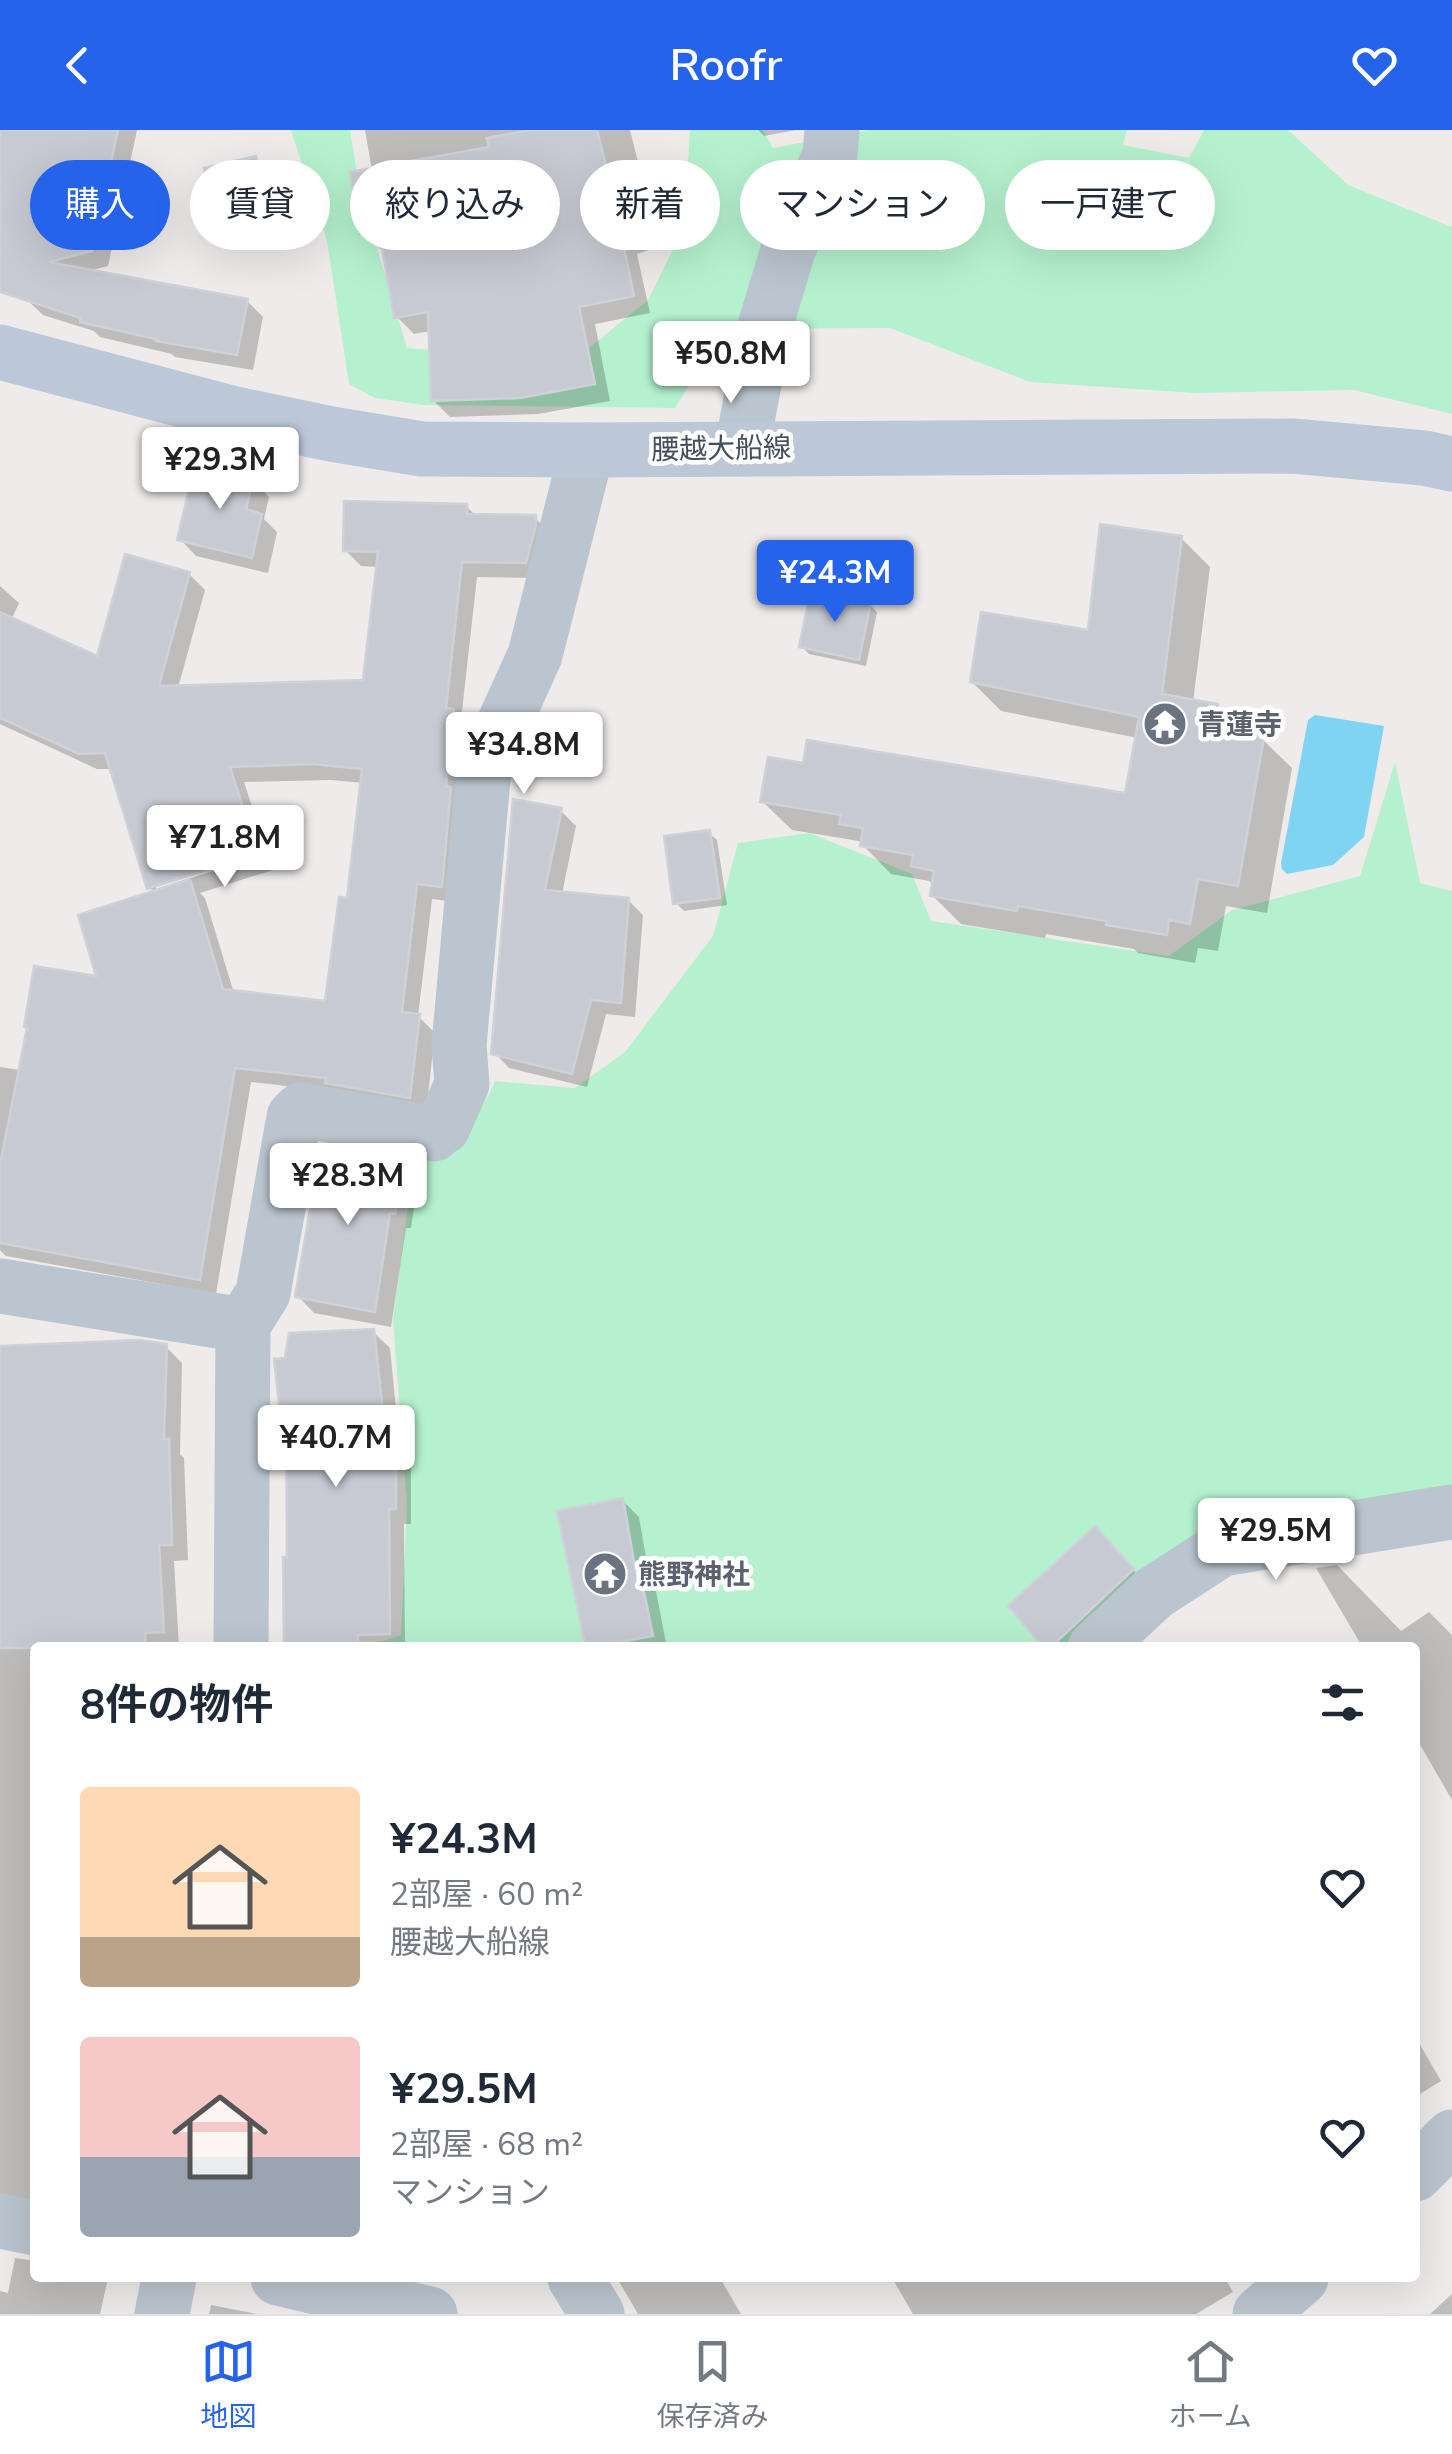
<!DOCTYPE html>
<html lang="ja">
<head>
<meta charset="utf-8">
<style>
  body { margin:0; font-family:"Nunito Sans","Noto Sans JP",sans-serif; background:#f2f2f3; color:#1f2937; height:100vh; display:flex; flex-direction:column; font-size:38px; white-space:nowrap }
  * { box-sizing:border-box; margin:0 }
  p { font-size:32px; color:#747a83 }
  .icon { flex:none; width:55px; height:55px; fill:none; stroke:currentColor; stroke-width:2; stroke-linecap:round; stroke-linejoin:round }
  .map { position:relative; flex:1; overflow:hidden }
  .drawer { position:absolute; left:30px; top:1512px; width:1390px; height:640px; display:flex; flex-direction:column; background:#fff; border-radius:10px; box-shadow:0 10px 40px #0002 }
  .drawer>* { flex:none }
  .banner { position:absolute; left:30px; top:30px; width:1392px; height:90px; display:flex; gap:20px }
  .price { position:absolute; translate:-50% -85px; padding:0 22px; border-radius:10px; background:#fff; color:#222; font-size:32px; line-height:65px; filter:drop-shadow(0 2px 5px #0008) }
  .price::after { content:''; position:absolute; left:50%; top:60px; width:30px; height:22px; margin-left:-15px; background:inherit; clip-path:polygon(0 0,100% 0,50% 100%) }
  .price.active { background:#2563eb; color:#fff }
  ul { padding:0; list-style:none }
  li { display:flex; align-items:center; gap:30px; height:250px; padding:0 50px }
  li span { display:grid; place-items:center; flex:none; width:280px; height:200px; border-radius:10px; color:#555 }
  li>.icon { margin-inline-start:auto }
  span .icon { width:120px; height:120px; fill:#fffc; stroke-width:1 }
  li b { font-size:42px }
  h2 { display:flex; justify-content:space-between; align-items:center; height:120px; padding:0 50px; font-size:42px }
  .pill { padding:0 35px; border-radius:45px; background:#fff; box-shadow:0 10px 40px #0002; font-size:35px; line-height:90px }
  .pill.active { background:#2563eb; color:#fff }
  header { display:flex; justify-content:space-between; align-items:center; height:130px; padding:0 50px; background:#2563eb; color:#fff; font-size:45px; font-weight:600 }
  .tab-bar { display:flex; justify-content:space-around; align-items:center; height:140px; border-top:2px solid #e0e1e3; background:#fff; font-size:28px; color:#747a83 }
  .tab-bar a { display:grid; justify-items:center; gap:5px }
  .tab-bar .active { color:#2563eb }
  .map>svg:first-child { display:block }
</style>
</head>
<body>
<header><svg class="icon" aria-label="back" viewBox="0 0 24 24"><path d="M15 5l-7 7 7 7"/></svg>Roofr<svg class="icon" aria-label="heart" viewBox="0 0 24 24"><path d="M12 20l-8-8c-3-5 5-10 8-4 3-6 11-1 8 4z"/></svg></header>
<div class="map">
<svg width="1452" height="2184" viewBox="0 0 1452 2184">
  <rect width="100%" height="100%" fill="#efebeb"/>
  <g fill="#b5f1ce">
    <polygon points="291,0 350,0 360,61 407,218 572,232 648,170 684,97 690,0 763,0 773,18 869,0 1127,0 1123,15 1189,28 1204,0 1288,0 1348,55 1452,97 1452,284 1354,260 1195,263 1030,252 890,198 723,199 675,278 424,275 375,268 349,254 327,111"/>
    <path d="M1395 632 1420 753 1452 761V1361L1200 1411 1064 1517 367 1518V1516L401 1505 407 1375 393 1190 415 1023C459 1007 476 995 495 951L575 958 625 922 713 806 738 713 809 703 912 744 931 791 1169 826 1232 780 1360 746Z"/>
  </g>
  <polygon fill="#7fd5f1" points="1315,585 1384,596 1364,707 1333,735 1287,744 1282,739 1281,733 1308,590"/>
  <g fill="#0003" fill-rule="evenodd">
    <polygon points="0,0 137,0 108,136 88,141 247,171 263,187 253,240 175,227 172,224 100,207 94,201 43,185 26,169 0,20"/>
    <polygon points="365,0 630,0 643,52 680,40 697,57 711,99 637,124 650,183 595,194 610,271 538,284 450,287 433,270 431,201 414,204 397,187 384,118 380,119 363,102 372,40"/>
    <polygon points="758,0 796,0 764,6"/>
    <polygon points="255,29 263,36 275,83 226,96 218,88"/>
    <polygon points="253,351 269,367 264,389 277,402 268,443 196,426 180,409"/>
    <path d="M466 376 477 387 535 388 551 404 542 448 477 447 461 590 469 597 462 671 457 772 432 769 418 886 435 903 426 983 338 962 251 952 216 1164 6 1126 0 1120V937L19 940 36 839 100 850 155 763 150 758 113 639H97L0 594V456L19 473 11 490 99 530 189 444 205 460 178 558 365 553 379 437 361 436 345 420ZM331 650 363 653 349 771 327 874 234 863 205 768 200 763 273 740 267 724 156 759V754L266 719 244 652Z"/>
    <polygon points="1181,408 1210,437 1193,572 1217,576 1246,605 1263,610 1292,638 1267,783 1226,776 1218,821 1198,818 1195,833 1138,823 1134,819 1046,804 1045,808 961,794 932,765 934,756 929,751 891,744 859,711 792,700 763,672 805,636 1127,666 1138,608 1001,581 972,552 1090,503"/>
    <polygon points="869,474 877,482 866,536 809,524 802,517"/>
    <polygon points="560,680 576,696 562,764 628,770 643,785 635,887 606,884 587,957 509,938 494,922"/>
    <polygon points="709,703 717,710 727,775 684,781 676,773"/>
    <polygon points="402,1033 418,1049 411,1098 406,1098 391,1197 314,1183 298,1166"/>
    <polygon points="373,1202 390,1218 400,1320 411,1331 411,1394 404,1394 405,1518 286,1518 289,1429 288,1287 282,1281"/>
    <polygon points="166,1217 182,1233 180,1324 184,1328 188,1430 174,1431 179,1518 35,1518 35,2078 0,2071 0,1219"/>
    <polygon points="623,1371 639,1387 651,1456 656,1461 667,1518 588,1518"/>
    <polygon points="1111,1416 1149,1457 1083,1518 1047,1518"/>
    <polygon points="1337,1435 1401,1501 1429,1482 1452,1505 1452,1670 1415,1606 1415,1518 1363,1518 1316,1438"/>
    <polygon points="1415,1906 1441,1951 1415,1967"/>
    <polygon points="15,2128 35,2131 35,2148 108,2148 100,2184 0,2184 0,2161 8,2163"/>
    <polygon points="617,2148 720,2148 741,2184 638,2184"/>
    <polygon points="892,2148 1225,2148 1233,2162 1196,2184 913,2184"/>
    <polygon points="1452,2164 1452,2184 1430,2184"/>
    <polygon points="211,2175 257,2184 209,2184"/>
  </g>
  <g fill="#c7cad2" stroke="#cfd1d8" stroke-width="2.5">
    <polygon points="0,0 118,0 92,121 49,132 248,169 237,225 156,211 156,209 80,192 81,188 0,162"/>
    <polygon points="531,0 597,0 612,60 680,38 695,82 622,108 634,166 579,177 595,254 520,268 431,271 428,182 394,188 379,100 360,103 350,42 489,17 487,8"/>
    <polygon points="256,26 269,76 216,89 204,38"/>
    <polygon points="195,334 254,348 246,379 262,384 252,428 177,410"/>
    <polygon points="344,371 467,374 467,384 536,385 536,395 526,433 462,432 446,578 454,579 446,656 451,657 442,757 417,754 402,882 420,884 410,968 325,953 326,948 235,938 200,1150 0,1113 0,1035 27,898 24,897 34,836 96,846 78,785 190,749 223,859 325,871 339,767 347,768 362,639 313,634 230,637 258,724 147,759 105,623 79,624 0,588 0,482 97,526 125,424 190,442 159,556 363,550 378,422 343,421"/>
    <polygon points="1100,394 1182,406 1162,564 1218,574 1215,599 1264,607 1238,756 1198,749 1190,794 1169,790 1167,805 1106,795 1107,791 1018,776 1017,781 930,766 934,741 911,736 913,725 860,716 863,698 839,694 841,685 760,672 768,627 803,633 807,610 1125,663 1139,587 970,552 981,482 1088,500"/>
    <polygon points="811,460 871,472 859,530 799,517"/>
    <polygon points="513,669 562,678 545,760 629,768 621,873 591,870 572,944 491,924"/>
    <polygon points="710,700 720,768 673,774 664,706"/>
    <polygon points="321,1015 403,1030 395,1084 390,1083 375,1182 295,1167"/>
    <polygon points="374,1199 386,1312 396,1312 396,1379 389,1379 390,1504 358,1505 358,1518 284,1518 283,1427 287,1427 286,1282 280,1282 274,1229 285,1228 289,1203"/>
    <polygon points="139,1210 167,1214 164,1309 169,1309 172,1415 159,1415 164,1502 145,1503 146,1518 0,1518 0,1216"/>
    <polygon points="623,1368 636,1443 640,1442 653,1506 586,1518 557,1381"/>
    <polygon points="1095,1396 1134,1439 1050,1518 1044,1518 1008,1476"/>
  </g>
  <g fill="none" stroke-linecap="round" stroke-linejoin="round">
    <g stroke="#bbc5cf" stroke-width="55">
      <polyline points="742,318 764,200 788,120 830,25 832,0"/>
      <polyline points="443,997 462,954 459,915 484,638 535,525 587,320"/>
      <polyline points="0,1156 243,1195"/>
      <polyline points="241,1518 243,1195 263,1163 294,987 301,980 434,1004"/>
      <polyline points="1095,1518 1154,1463 1222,1419 1452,1382"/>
      <polyline points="1415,2044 1452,2007"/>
      <polyline points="0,2091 35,2098"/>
      <polyline points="278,2148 430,2184"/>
      <polyline points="575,2148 597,2184"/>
      <polyline points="162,2184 169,2148"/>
      <polyline points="1260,2184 1301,2148"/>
    </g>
    <polyline stroke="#bcc8d7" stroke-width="55" points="0,222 235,284 331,304 422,319 587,320 1293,316 1424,328 1452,334"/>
  </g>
  <defs>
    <symbol id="temple-disc" viewBox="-11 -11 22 22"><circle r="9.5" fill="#6b7280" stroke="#fff"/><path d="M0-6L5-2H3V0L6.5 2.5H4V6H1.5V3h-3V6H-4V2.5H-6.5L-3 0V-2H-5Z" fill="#fff"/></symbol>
  </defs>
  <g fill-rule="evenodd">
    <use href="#temple-disc" x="1140" y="569" width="50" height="50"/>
    <use href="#temple-disc" x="580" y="1419" width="50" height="50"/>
  </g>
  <g text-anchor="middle" stroke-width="9" stroke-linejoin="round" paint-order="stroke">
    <g font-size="28" fill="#434e5a" stroke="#fff">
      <text transform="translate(721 318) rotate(-1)" y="10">腰越大船線</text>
    </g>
    <g font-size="28" font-weight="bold" fill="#5b616d" stroke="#fff" text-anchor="start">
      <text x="1198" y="604">青蓮寺</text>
      <text x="638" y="1454">熊野神社</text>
    </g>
  </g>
</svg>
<b class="price" style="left:731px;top:276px">¥50.8M</b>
<b class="price" style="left:220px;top:382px">¥29.3M</b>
<b class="price active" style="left:835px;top:495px">¥24.3M</b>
<b class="price" style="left:524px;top:667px">¥34.8M</b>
<b class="price" style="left:225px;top:760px">¥71.8M</b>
<b class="price" style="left:348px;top:1098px">¥28.3M</b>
<b class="price" style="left:336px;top:1360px">¥40.7M</b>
<b class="price" style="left:1276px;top:1453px">¥29.5M</b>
<div class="banner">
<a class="pill active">購入</a>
<a class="pill">賃貸</a>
<a class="pill">絞り込み</a>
<a class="pill">新着</a>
<a class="pill">マンション</a>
<a class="pill">一戸建て</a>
</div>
<section class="drawer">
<h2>8件の物件<svg class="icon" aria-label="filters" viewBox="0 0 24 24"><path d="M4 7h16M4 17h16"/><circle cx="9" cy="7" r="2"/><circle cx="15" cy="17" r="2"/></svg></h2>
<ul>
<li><span style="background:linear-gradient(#ffd9b3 75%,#b9a48a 0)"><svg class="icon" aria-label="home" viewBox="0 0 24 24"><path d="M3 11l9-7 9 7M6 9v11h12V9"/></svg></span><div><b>¥24.3M</b><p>2部屋 · 60 m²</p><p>腰越大船線</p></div><svg class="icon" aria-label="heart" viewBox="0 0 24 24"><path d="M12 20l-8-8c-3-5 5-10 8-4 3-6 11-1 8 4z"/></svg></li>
<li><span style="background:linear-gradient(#f6c9c9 60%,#9aa5b1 0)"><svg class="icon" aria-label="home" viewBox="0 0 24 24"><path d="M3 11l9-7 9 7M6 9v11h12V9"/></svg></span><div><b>¥29.5M</b><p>2部屋 · 68 m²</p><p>マンション</p></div><svg class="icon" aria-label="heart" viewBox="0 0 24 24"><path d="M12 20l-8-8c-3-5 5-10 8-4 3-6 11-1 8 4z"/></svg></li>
</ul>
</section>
</div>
<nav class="tab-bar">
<a class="active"><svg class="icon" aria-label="map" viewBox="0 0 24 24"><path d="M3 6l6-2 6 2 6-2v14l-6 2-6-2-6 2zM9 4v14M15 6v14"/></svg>地図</a>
<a><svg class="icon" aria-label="saved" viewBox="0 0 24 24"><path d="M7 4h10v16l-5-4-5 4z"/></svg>保存済み</a>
<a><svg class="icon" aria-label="home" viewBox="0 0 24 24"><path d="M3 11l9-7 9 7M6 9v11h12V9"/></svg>ホーム</a>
</nav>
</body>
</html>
